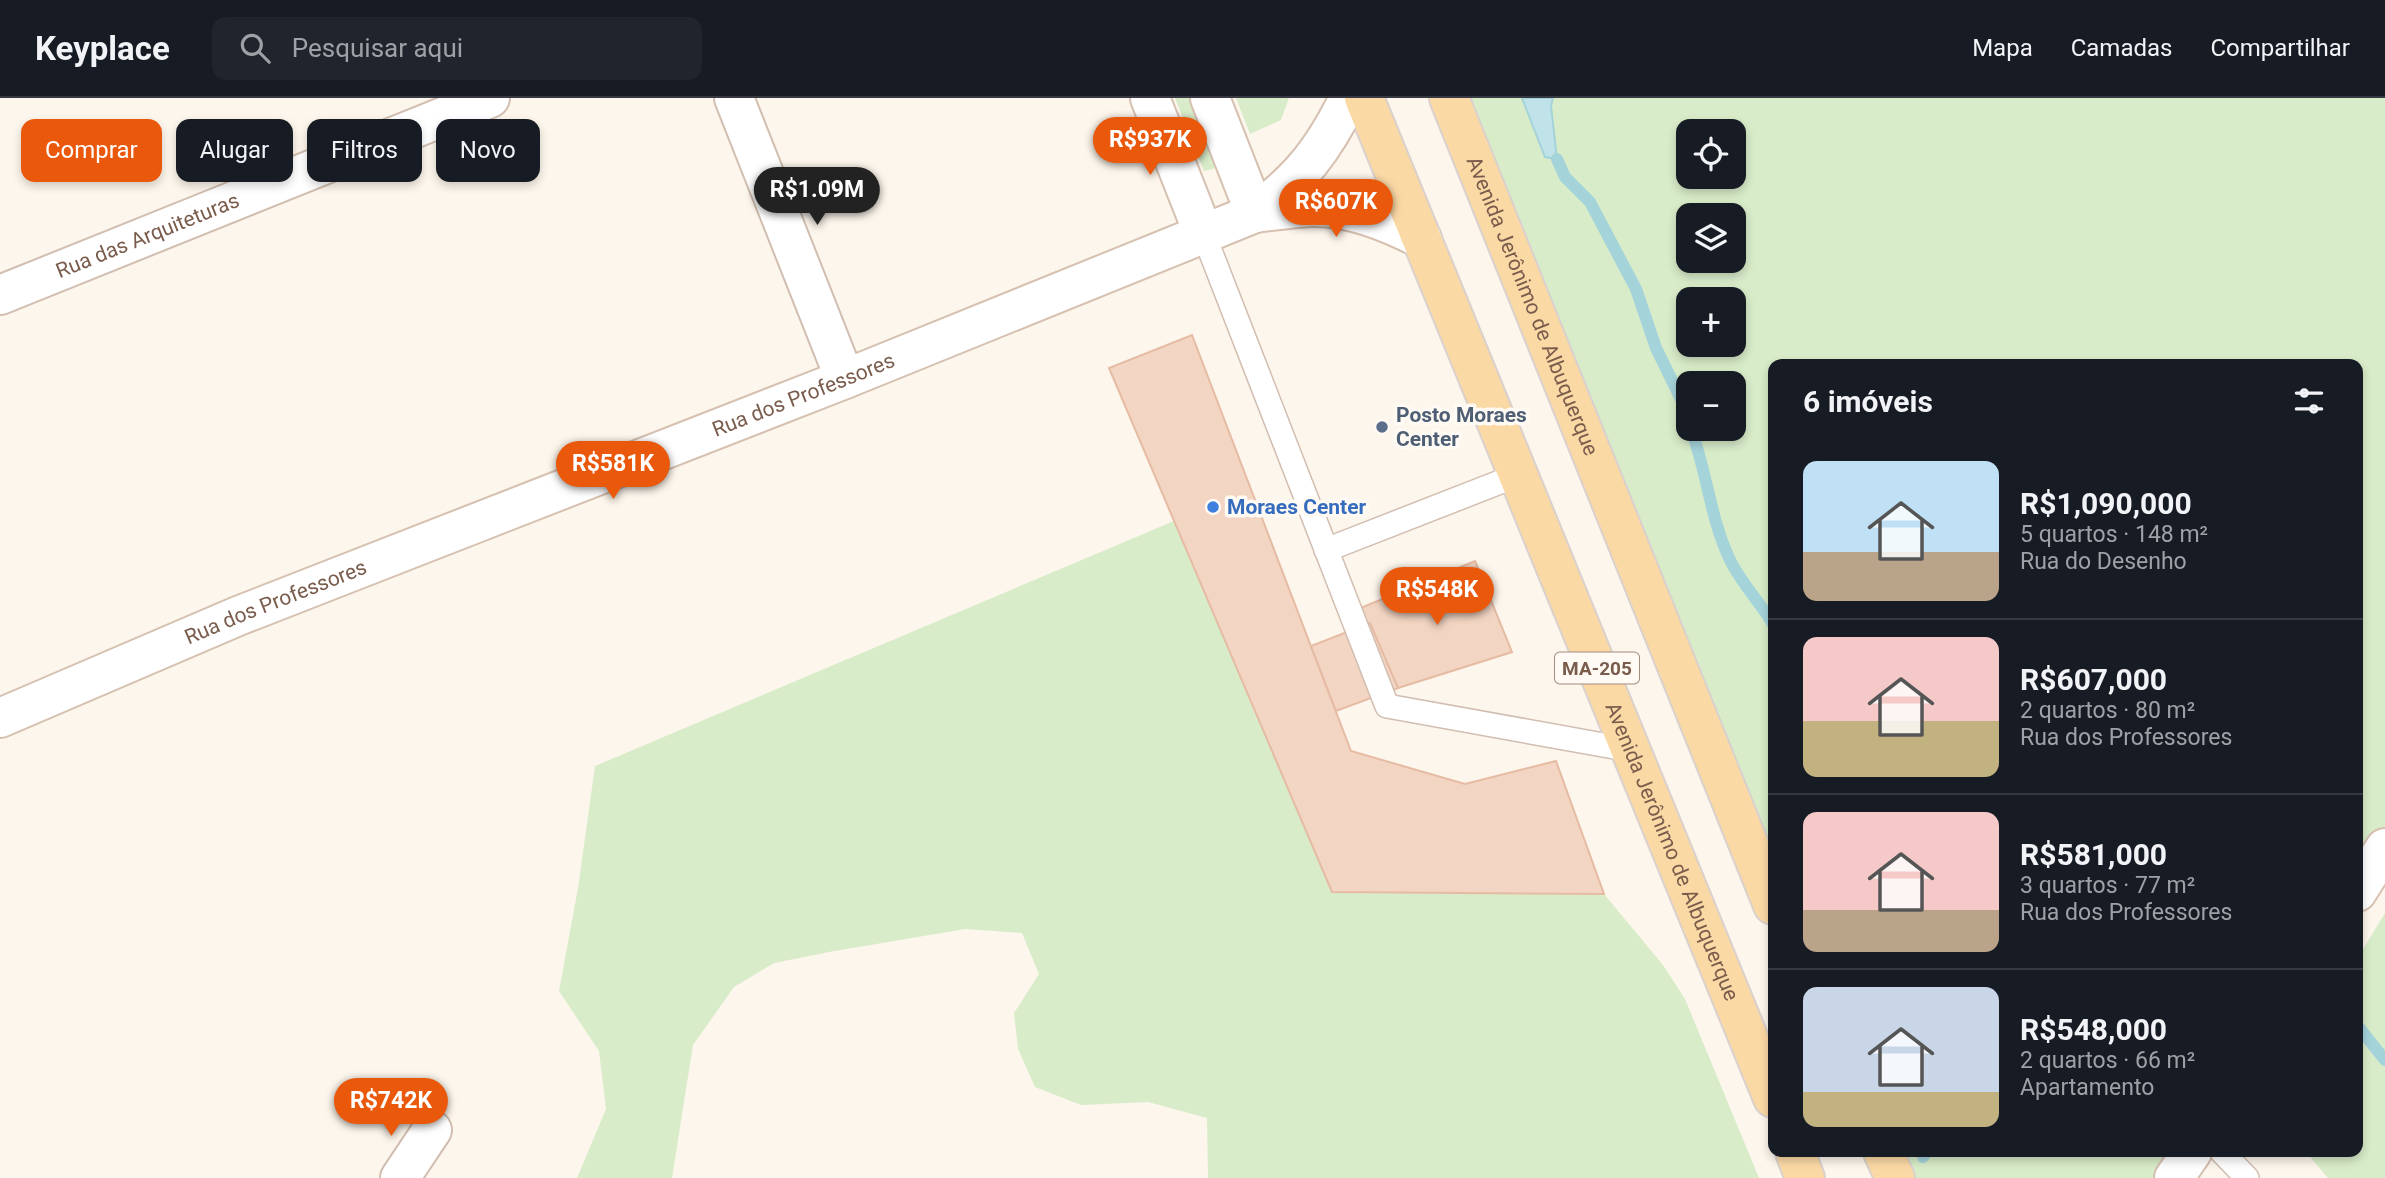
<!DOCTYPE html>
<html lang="pt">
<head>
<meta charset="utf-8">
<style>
  body { margin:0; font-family:Roboto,sans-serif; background:#20242c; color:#f1f3f6; height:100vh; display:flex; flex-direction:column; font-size:26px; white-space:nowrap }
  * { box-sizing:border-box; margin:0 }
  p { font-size:23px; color:#9ea1a6 }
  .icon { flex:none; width:38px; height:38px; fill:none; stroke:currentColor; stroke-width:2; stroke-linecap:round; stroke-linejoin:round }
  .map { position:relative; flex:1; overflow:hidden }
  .drawer { position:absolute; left:1768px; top:261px; width:595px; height:798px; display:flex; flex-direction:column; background:#171b24; border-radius:14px; box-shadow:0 4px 10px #0003 }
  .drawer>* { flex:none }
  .banner { position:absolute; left:21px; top:21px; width:665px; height:63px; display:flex; gap:14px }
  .fabs { position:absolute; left:1676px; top:21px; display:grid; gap:14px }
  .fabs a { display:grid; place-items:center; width:70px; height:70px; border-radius:14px; background:#171b24; box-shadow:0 4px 10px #0003; font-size:35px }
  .price { position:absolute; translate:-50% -60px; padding:0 16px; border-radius:24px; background:#ea580c; color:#fff; font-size:23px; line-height:46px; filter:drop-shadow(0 2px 4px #0008) }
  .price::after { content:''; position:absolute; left:50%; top:42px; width:21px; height:16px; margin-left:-10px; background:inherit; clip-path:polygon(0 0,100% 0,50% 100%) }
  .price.selected { background:#222; color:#fff }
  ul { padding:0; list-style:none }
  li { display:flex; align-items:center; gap:21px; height:175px; padding:0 35px }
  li+li { border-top:2px solid #363941 }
  li span { display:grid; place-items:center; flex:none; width:196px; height:140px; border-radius:14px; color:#555 }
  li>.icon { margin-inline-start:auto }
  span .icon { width:84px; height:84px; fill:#fffc; stroke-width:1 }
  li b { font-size:30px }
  h2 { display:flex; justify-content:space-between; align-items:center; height:84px; padding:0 35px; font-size:30px }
  .pill { padding:0 24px; border-radius:14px; background:#171b24; box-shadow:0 4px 10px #0003; font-size:24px; line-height:63px }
  .pill.selected { background:#ea580c; color:#fff }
  header { display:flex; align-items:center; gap:42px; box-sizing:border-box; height:98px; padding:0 35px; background:#171b24; border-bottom:2px solid #363941 }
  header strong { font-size:33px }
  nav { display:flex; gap:38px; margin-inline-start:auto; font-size:24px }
  .search { width:490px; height:63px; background:#20242c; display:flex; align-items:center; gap:18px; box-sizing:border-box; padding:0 24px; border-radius:14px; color:#9ea1a6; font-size:26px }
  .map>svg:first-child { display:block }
</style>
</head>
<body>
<header>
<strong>Keyplace</strong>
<div class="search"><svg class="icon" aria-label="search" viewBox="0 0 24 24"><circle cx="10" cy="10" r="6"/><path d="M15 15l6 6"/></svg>Pesquisar aqui</div>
<nav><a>Mapa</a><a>Camadas</a><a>Compartilhar</a></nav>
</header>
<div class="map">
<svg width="2385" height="1080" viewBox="0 0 2385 1080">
  <rect width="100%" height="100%" fill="#fdf6ec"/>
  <g fill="#d8ecc9" fill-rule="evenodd">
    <polygon points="1175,0 1193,0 1218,65 1213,71 1204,73"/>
    <polygon points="1236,0 1289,0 1281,22 1250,36"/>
    <path d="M1452 0H2385V756L2357 800V266H1773V763ZM1689 33H1734V79H1689ZM1689 117H1734V163H1689ZM1689 201H1734V247H1689ZM1689 285H1734V331H1689Z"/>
    <polygon points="1174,423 1332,794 1604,796 1663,867 1685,901 1759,1080 1208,1080 1207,1020 1148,1004 1081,1007 1035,989 1018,951 1014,915 1039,876 1022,835 965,831 829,854 774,865 734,889 693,947 672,1080 577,1080 606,1011 599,953 559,893 578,790 595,668"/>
    <polygon points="2385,815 2385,1080 2328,1080 2306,1054 2357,1054 2357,861"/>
    <polygon points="1900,1054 2194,1054 2177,1080 1912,1080"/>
  </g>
  <polygon fill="#bfe3e8" stroke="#a5d3da" stroke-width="2" points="1522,0 1553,0 1551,8 1557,61 1545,59"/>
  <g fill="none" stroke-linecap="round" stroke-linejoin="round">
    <g stroke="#a5d3da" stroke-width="12">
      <polyline points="1557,61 1565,79 1590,104 1636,191 1656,250 1681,301 1689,324"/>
      <path d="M1691 331C1707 374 1710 420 1730 462 1741 485 1760 504 1773 526"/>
      <polyline points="2357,927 2385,962"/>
      <polyline points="1923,1059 1927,1054"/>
    </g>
  </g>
  <g fill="#f3d5c3" stroke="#e6bba3" stroke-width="2">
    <polygon points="1192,237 1351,653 1465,686 1556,663 1604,796 1332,794 1109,270"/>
    <polygon points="1475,463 1512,554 1398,590 1358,511"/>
    <polygon points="1370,525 1398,590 1336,613 1311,548"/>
  </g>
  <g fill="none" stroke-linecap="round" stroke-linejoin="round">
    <defs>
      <g id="lane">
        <polyline points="1204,137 1387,608 1631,652"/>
        <polyline points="1326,452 1518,377"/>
        <polyline points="2222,1054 2247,1080"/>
      </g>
      <g id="street">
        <polyline points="734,0 845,281"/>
        <path id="s1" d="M0 197 490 0"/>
        <polyline points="400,1080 432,1032"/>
      </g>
      <g id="secondary">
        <polyline points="1150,0 1204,137"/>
        <polyline points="1210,0 1255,115"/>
        <path d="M1255 115C1273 113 1292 110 1311 109 1350 108 1388 124 1422 141"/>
        <path id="s2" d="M0 620 238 518 845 281 1255 115C1301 81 1324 51 1349 0"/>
        <polyline points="2357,794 2385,750"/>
        <polyline points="2174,1080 2192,1054"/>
      </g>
      <g id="primary">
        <path id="s3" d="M1364 0 1773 1000"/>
        <path id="s4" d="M1449 0 1773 807"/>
        <polyline points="1795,1054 1805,1080"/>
        <polyline points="1883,1054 1895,1080"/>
      </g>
    </defs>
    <use href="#lane" stroke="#d1beb0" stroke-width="26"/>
    <use href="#street" stroke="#d1beb0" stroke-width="42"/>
    <use href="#secondary" stroke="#d6c0b0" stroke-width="42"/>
    <use href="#primary" stroke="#dad1cd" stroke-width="42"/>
    <use href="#lane" stroke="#fff" stroke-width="23"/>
    <use href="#street" stroke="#fff" stroke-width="38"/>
    <use href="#secondary" stroke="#fff" stroke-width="38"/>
    <use href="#primary" stroke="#fbd9a5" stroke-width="38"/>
  </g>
  <circle fill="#5c6f8a" stroke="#fffaf3" stroke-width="2.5" cx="1382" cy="329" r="7"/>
  <circle fill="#3f7fe0" stroke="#fffaf3" stroke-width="2.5" cx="1213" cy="409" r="7"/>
  <g text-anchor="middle" stroke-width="7" stroke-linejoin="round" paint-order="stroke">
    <rect fill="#fffaf3" stroke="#a28b7f" stroke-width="2" x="1555" y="554.5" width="84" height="31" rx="5"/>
    <g font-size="19" font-weight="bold" fill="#7a5c4d">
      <text x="1597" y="577">MA-205</text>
    </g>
    <g font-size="21" fill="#7a5c4d" stroke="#fffaf3">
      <text dy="7" stroke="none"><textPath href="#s1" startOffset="159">Rua das Arquiteturas</textPath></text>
      <text dy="7" stroke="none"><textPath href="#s4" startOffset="224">Avenida Jerônimo de Albuquerque</textPath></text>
      <text dy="7" stroke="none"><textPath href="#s2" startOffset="866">Rua dos Professores</textPath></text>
      <text dy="7" stroke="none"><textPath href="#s2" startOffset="299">Rua dos Professores</textPath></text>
      <text dy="7" stroke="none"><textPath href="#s3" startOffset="814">Avenida Jerônimo de Albuquerque</textPath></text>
    </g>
    <g font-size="21" font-weight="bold" fill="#4e5e75" stroke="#fffaf3" text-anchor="start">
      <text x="1396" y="324">Posto Moraes<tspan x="1396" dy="24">Center</tspan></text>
    </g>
    <g font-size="21" font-weight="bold" fill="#366cbe" stroke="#fffaf3" text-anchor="start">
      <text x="1227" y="416">Moraes Center</text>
    </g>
  </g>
</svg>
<div class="fabs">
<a><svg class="icon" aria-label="locate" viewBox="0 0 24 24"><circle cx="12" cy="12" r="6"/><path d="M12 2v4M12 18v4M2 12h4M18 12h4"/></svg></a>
<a><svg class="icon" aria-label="layers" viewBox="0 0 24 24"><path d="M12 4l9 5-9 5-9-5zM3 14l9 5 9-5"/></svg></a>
<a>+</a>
<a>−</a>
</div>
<b class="price" style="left:1150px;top:79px">R$937K</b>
<b class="price selected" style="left:817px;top:129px">R$1.09M</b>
<b class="price" style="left:1336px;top:141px">R$607K</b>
<b class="price" style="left:613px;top:403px">R$581K</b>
<b class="price" style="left:1437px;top:529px">R$548K</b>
<b class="price" style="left:391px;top:1040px">R$742K</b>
<div class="banner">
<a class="pill selected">Comprar</a>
<a class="pill">Alugar</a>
<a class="pill">Filtros</a>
<a class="pill">Novo</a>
</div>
<section class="drawer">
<h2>6 imóveis<svg class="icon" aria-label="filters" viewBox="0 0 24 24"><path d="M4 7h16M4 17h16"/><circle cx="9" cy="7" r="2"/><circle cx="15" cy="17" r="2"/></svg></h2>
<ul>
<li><span style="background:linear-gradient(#bfe0f5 65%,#b9a48a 0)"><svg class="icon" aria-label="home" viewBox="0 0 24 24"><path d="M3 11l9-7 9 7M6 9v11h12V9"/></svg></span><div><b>R$1,090,000</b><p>5 quartos · 148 m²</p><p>Rua do Desenho</p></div></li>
<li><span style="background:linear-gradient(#f6c9c9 60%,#c2b280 0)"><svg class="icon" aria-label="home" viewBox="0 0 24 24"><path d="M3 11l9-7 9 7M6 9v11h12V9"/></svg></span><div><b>R$607,000</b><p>2 quartos · 80 m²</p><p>Rua dos Professores</p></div></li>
<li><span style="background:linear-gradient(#f6c9c9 70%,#b9a48a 0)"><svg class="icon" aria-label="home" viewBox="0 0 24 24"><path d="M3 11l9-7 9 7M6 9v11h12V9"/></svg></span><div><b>R$581,000</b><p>3 quartos · 77 m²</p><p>Rua dos Professores</p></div></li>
<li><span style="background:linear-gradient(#c9d6e8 75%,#c2b280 0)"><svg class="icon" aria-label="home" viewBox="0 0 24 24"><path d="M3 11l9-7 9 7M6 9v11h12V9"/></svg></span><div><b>R$548,000</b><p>2 quartos · 66 m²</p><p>Apartamento</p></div></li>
</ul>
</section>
</div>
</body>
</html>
